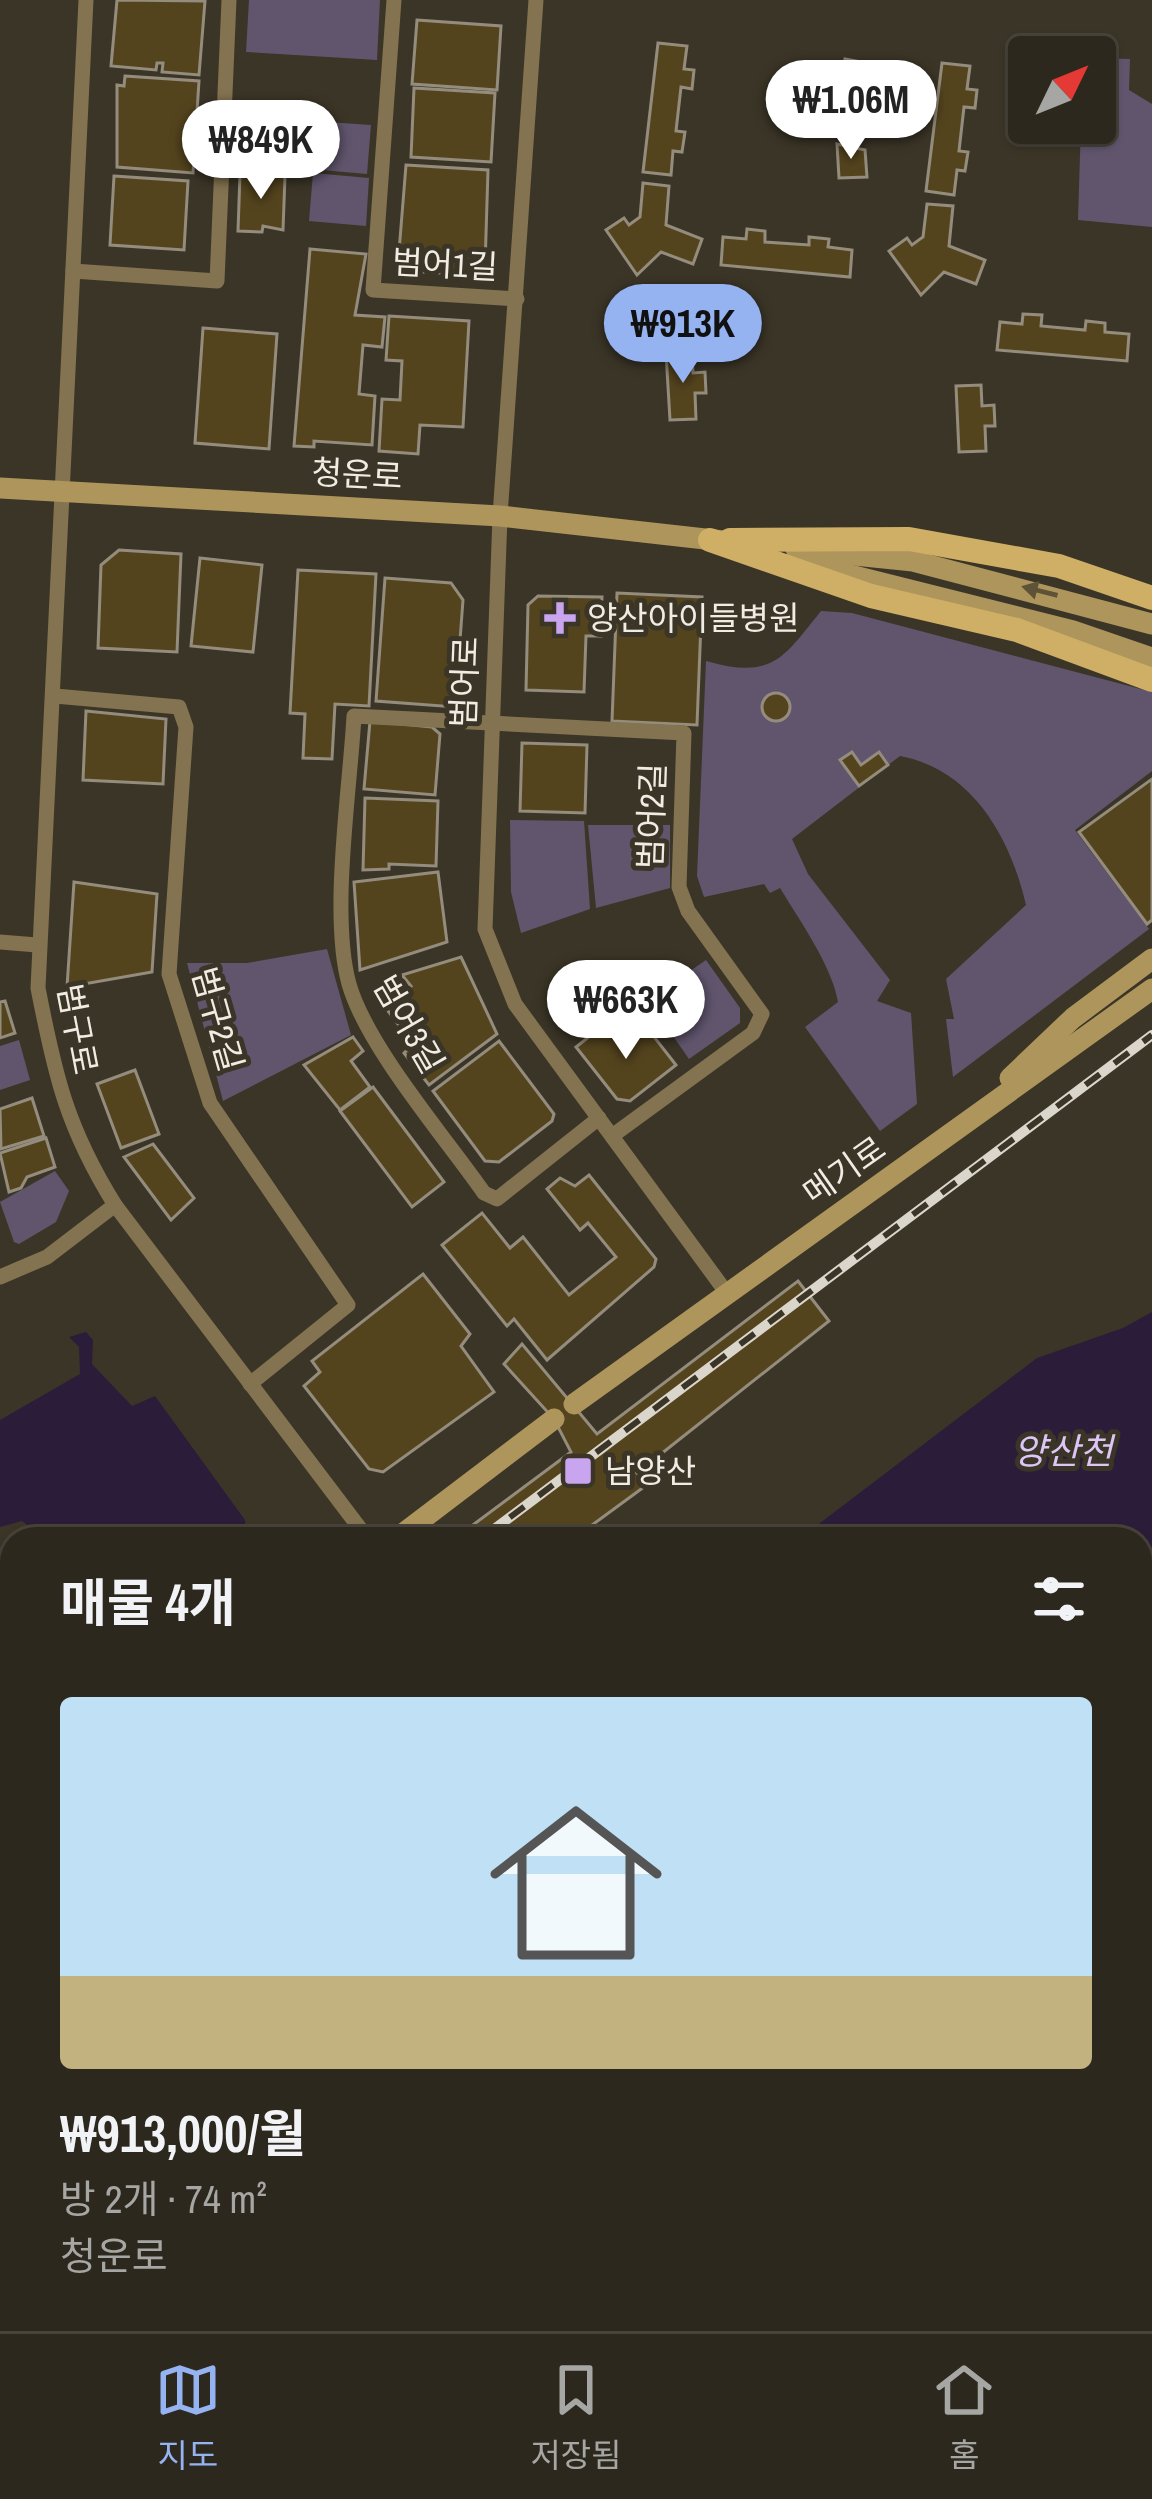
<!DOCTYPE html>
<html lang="ko">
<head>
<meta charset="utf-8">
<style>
  body { margin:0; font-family:"Archivo Narrow","Noto Sans KR",sans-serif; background:#343026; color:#f1f3f6; height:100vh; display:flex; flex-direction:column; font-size:45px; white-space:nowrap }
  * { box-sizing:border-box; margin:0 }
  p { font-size:39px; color:#a6a6a4 }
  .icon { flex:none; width:66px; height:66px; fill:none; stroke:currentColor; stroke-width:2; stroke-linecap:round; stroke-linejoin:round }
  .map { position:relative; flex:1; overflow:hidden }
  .details { position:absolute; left:0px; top:1527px; width:1152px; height:804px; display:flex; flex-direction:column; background:#2c281d; border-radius:36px 36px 0 0; box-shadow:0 3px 9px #0004,0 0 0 3px #48443b }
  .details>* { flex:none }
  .needle { width:78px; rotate:47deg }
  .buttons { position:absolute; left:1008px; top:36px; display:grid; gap:24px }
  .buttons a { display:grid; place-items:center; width:108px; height:108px; border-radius:12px; background:#2c281d; box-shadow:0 3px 9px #0004,0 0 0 3px #48443b; font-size:60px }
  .price { position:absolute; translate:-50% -102px; padding:0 27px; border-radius:42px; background:#fff; color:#222; font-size:39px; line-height:78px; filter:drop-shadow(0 3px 6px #0008) }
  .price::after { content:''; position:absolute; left:50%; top:72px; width:36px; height:27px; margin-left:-18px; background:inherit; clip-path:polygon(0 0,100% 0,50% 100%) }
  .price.current { background:#95b2f1; color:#111 }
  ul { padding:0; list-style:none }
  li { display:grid; align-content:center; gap:24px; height:636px; padding:0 60px }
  li span { display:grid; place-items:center; height:372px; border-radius:12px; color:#555 }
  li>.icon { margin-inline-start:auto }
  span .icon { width:216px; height:216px; fill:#fffc; stroke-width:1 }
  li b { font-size:51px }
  h2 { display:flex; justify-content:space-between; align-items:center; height:144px; padding:0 60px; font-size:51px }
  .dock { display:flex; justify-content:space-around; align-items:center; height:168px; border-top:3px solid #48443b; background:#2c281d; font-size:33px; color:#a6a6a4 }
  .dock a { display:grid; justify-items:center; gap:6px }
  .dock .current { color:#95b2f1 }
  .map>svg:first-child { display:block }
</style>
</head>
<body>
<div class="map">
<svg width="1152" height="2331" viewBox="0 0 1152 2331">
  <rect width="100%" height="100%" fill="#3b3527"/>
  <polygon fill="#463d28" points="1152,1998 1152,2331 791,2326 785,2319 1140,2319 1140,1999"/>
  <g fill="#60556d">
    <polygon points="249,0 380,0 377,60 246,52"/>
    <polygon points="1095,58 1130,59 1129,90 1152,104 1152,227 1078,220 1081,123 1095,123"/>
    <polygon points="314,121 371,125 367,174 310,169"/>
    <polygon points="313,173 369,178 366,226 309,221"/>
    <path d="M821 611 852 613 1152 692V771L1075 830 1149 929 953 1077 946 1019H954L946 979 1026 905C1011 840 974 770 900 756L792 839 808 874 890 980 877 1001 911 1013 917 1104 880 1131 805 1027 838 1002C832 966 800 921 780 888L770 893 764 884 704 897 697 876 706 661C773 680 783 658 821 611Z"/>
    <polygon points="510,820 584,821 590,909 521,933 511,892"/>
    <polygon points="588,825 670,825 670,888 596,908"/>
    <polygon points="327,949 351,1035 223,1101 187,963 247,963"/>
    <polygon points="706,960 740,1008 740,1023 689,1059 648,1000"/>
    <polygon points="19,1040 30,1080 0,1090 0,1046"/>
    <polygon points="55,1171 69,1191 56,1222 19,1244 14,1242 0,1202"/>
  </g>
  <g fill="#2b1c3a">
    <polygon points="1152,1312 1152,1693 1140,1703 1140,1539 799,1539 1037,1358 1123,1328"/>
    <polygon points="86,1332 93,1340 92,1364 132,1406 155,1396 245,1520 246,1539 46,1539 22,1521 0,1527 0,1420 80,1374 79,1347 69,1337"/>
    <polygon points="12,2121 12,2319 245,2319 219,2331 0,2331 0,2129"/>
  </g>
  <g fill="#54441e" stroke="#948c7c" stroke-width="3">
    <polygon points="117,0 205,1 199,75 162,72 163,63 157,63 156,70 111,66"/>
    <polygon points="417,20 501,26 497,90 412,84"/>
    <polygon points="658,43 687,46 684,69 694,70 692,89 681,87 676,131 685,132 682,152 673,151 671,175 643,172"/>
    <polygon points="845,59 872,64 862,120 835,115"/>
    <polygon points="942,63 970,66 967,89 977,90 975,108 964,107 959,151 968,152 965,171 957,170 954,195 926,191"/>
    <polygon points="125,76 199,81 193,173 117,167 117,85 124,86"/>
    <polygon points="414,88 495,93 491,162 411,157"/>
    <polygon points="249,109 274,110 273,120 284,120 286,166 241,163"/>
    <polygon points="837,144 865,150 867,177 839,178"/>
    <polygon points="406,165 488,170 485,267 479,275 403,271 398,264"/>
    <polygon points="240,174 285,176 283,230 263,226 262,232 238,231"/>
    <polygon points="114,176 188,181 184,250 110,245"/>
    <polygon points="643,183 669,186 666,225 702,239 693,264 661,252 637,275 606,230 624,218 629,225 640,217"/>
    <polygon points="927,204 953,206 949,246 985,260 976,284 944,272 921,295 889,251 907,238 912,245 923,237"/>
    <polygon points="747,229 765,231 765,242 809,245 809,237 829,239 828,247 852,250 850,277 721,265 723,237 746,239"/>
    <polygon points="310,249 366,254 355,315 385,317 382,347 363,345 359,394 375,396 372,445 314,441 314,447 294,446"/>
    <polygon points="1023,314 1042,315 1041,326 1085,330 1086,321 1105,323 1105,332 1129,334 1127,361 997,350 1000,322 1022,324"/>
    <polygon points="389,316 469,321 463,427 420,425 418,454 379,451 382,399 400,400 402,361 386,360"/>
    <polygon points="203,328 277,334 269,449 195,443"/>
    <polygon points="692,352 693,373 705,372 706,393 695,393 696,419 670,420 666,353"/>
    <polygon points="981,385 982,406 994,405 995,426 985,426 986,451 959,452 956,386"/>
    <polygon points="119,550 181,554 177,652 98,648 101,565"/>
    <polygon points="200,558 262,565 253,652 191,646"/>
    <polygon points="298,570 376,574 369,706 335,704 332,759 303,758 305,714 290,713"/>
    <polygon points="385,578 451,583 463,600 455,707 376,701"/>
    <polygon points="617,593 702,597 697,725 612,721"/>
    <polygon points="538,596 602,597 601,636 586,636 584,692 526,690 528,605"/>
    <circle cx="776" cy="707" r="14"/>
    <polygon points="86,711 166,719 163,784 83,780"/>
    <polygon points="370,721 432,727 440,734 435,795 364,789"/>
    <polygon points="522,743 587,745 585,813 520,811"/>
    <polygon points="852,752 861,765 879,752 888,765 859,786 840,760"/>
    <polygon points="1152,779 1152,920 1147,924 1079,832"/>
    <polygon points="365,798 438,801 436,866 389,864 389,869 363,870"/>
    <polygon points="438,872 447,942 360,970 354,882"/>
    <polygon points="74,882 157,894 152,972 67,987"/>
    <polygon points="461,957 497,1034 429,1085 404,1053 413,1044 382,1003 411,986 402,975"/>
    <polygon points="5,1001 15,1033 0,1038 0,1002"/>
    <polygon points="604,1025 622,1049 648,1029 676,1065 630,1101 617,1099 576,1047"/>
    <polygon points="353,1037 363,1051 351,1061 370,1087 340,1110 304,1065"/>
    <polygon points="499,1041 554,1114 552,1121 499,1162 485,1161 433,1091"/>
    <polygon points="135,1070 159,1134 121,1148 97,1084"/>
    <polygon points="373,1087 444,1182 412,1207 340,1111"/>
    <polygon points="32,1098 44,1136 1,1149 0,1109"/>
    <polygon points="46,1138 55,1167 27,1177 21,1188 9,1192 0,1153"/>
    <polygon points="153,1144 194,1198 171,1220 124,1157"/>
    <polygon points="589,1175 656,1259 654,1267 547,1360 514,1319 507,1326 442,1245 482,1213 510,1248 523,1237 569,1295 616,1257 588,1223 580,1230 547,1189 560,1178 575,1186"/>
    <polygon points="423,1274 470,1334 461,1346 494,1392 383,1472 369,1469 304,1386 320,1372 312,1361"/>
    <polygon points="798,1281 829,1321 637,1473 648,1484 573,1539 561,1529 548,1539 454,1539 571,1452 554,1419 504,1364 522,1344 597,1434"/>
    <polygon points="1,1597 12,1612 12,1647 0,1656"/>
    <polygon points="1152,2046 1152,2113 1140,2111 1140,2048"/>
    <polygon points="1140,2214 1152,2215 1147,2331 969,2331 971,2319 1140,2319"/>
  </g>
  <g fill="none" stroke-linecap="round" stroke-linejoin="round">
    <g stroke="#837350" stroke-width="15">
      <path d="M86 0 38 988C55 1076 67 1128 115 1205L368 1539"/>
      <polyline points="394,0 373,290 517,299"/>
      <polyline points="536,0 500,516 485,929 515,1004 726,1292"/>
      <polyline points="73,271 217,281 229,0"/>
      <polyline points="55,696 179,707 186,727 169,974 210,1103 348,1305 250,1384"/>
      <polyline points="0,942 37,945"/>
      <path d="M599 1118 497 1199 484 1193C445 1137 367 1047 349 984 330 915 350 790 354 716L684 733 679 887 688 911 762 1014 753 1033 612 1136"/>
      <polyline points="0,1277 47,1257 115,1205"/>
    </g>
    <g stroke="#ae955c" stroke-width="21">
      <polyline points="0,488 500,516 723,541"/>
      <polyline points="796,549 913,561 1152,624"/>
      <polyline points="810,565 1073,631 1152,658"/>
      <polyline points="1010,1078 1073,1018 1152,959"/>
      <polyline points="574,1404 1152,989"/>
      <polyline points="396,1539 554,1419"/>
      <polyline points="0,1833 12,1826"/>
      <polyline points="1140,1906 1152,1895"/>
      <polyline points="682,2331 695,2319"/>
    </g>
    <g stroke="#cfaf65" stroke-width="24">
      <polyline points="710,540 871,596 1017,630 1152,680"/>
      <polyline points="730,540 909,539 1059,566 1152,598"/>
    </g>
    <defs>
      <g id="rail">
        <polyline points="481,1539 1152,1035"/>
        <polyline points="0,1895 12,1887"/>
      </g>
    </defs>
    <use href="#rail" stroke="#dad6cc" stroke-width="10"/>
    <use href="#rail" stroke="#3b3527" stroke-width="6" stroke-dasharray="18" stroke-linecap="butt"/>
  </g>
  <defs><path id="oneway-solid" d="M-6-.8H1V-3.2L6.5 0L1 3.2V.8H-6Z" transform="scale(3)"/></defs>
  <use fill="#5e5237" href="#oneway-solid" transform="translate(1040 591) rotate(-166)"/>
  <g fill="#c8a5ee" stroke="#3b3527" stroke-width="4.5">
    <path d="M554 600h12v12h12v12h-12v12h-12v-12h-12v-12h12z"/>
    <rect x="563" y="1456" width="30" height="30" rx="6"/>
  </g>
  <g text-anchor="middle" stroke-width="10" stroke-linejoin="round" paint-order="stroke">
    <g font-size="33" fill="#f0ece3" stroke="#3b3527">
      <text transform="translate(445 264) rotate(3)" y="12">범어1길</text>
      <text transform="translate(357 474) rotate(3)" y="12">청운로</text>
      <text transform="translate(464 682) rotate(-88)" y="12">범어로</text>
      <text transform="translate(651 816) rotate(-88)" y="12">범어2길</text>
      <text transform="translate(218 1019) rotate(74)" y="12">범구2길</text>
      <text transform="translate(409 1024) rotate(60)" y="12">범어3길</text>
      <text transform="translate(78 1029) rotate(79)" y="12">범구로</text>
      <text transform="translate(844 1170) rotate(-35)" y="12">메기로</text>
    </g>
    <g font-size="33" fill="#f0ece3" stroke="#3b3527" text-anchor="start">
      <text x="587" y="630">양산아이들병원</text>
      <text x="605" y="1483">남양산</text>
    </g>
    <g font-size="36" font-style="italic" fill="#ddc6f7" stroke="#3b3527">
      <text x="1063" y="1464">양산천</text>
    </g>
  </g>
</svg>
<div class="buttons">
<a><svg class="needle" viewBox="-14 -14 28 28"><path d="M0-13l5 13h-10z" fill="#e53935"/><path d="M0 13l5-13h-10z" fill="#a6a6a4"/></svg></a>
</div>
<b class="price" style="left:851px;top:162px">₩1.06M</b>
<b class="price" style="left:261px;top:202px">₩849K</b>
<b class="price current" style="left:683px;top:386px">₩913K</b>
<b class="price" style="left:626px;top:1062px">₩663K</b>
<section class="details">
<h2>매물 4개<svg class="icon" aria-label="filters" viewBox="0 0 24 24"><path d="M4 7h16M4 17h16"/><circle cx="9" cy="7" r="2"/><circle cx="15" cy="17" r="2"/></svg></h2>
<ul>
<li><span style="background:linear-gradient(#bfe0f5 75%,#c2b280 0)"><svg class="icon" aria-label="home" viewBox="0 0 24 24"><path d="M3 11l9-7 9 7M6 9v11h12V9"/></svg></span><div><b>₩913,000/월</b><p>방 2개 · 74 m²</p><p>청운로</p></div></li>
</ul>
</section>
</div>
<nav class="dock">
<a class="current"><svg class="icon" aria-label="map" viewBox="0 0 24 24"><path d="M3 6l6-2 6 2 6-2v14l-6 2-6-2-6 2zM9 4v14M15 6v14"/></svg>지도</a>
<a><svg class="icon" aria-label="saved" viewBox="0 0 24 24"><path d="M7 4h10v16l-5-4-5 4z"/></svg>저장됨</a>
<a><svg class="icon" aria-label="home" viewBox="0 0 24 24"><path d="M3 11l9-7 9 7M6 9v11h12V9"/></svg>홈</a>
</nav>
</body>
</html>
